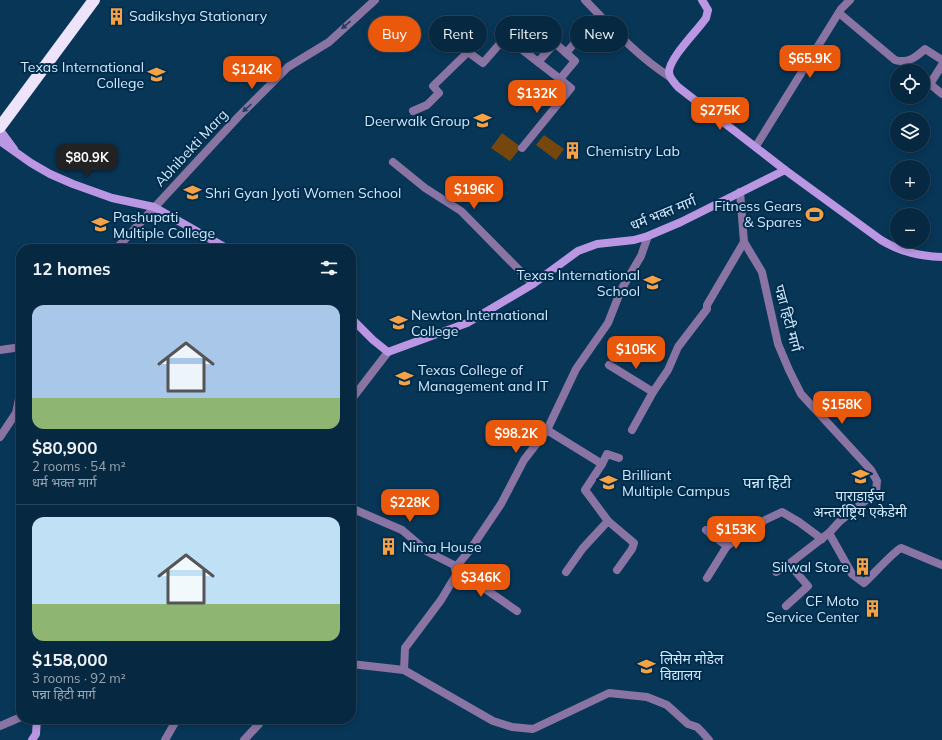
<!DOCTYPE html>
<html lang="en">
<head>
<meta charset="utf-8">
<style>
  body { margin:0; font-family:Mulish,"Noto Sans Devanagari",sans-serif; background:#0f3048; color:#f1f3f6; height:100vh; display:flex; flex-direction:column; font-size:15px; white-space:nowrap }
  * { box-sizing:border-box; margin:0 }
  p { font-size:13px; color:#98a6b1 }
  .icon { flex:none; width:22px; height:22px; fill:none; stroke:currentColor; stroke-width:2; stroke-linecap:round; stroke-linejoin:round }
  .map { position:relative; flex:1; overflow:hidden }
  .sheet { position:absolute; left:16px; top:244px; width:340px; height:480px; display:flex; flex-direction:column; background:#062841; border-radius:16px; box-shadow:0 2px 6px #0003,0 0 0 1px #27445a }
  .sheet>* { flex:none }
  .hud { position:absolute; left:368px; top:16px; width:380px; height:36px; display:flex; gap:8px }
  .controls { position:absolute; left:890px; top:64px; display:grid; gap:8px }
  .controls a { display:grid; place-items:center; width:40px; height:40px; border-radius:50%; background:#062841; box-shadow:0 2px 6px #0003,0 0 0 1px #27445a; font-size:20px }
  .price { position:absolute; translate:-50% -34px; padding:0 9px; border-radius:8px; background:#ea580c; color:#fff; font-size:13px; line-height:26px; filter:drop-shadow(0 1px 2px #0008) }
  .price::after { content:''; position:absolute; left:50%; top:24px; width:12px; height:9px; margin-left:-6px; background:inherit; clip-path:polygon(0 0,100% 0,50% 100%) }
  .price.on { background:#222; color:#fff }
  ul { padding:0; list-style:none }
  li { display:grid; align-content:center; gap:8px; height:212px; padding:0 16px }
  li+li { border-top:1px solid #27445a }
  li span { display:grid; place-items:center; height:124px; border-radius:12px; color:#555 }
  li>.icon { margin-inline-start:auto }
  span .icon { width:72px; height:72px; fill:#fffc; stroke-width:1 }
  li b { font-size:17px }
  h2 { display:flex; justify-content:space-between; align-items:center; height:48px; padding:0 16px; font-size:17px }
  .chip { padding:0 14px; border-radius:18px; background:#062841; box-shadow:0 2px 6px #0003,0 0 0 1px #27445a; font-size:14px; line-height:36px }
  .chip.on { background:#ea580c; color:#fff }
  .map>svg:first-child { display:block }
</style>
</head>
<body>
<div class="map">
<svg width="942" height="740" viewBox="0 0 942 740">
  <rect width="100%" height="100%" fill="#083657"/>
  <g fill="#76470c">
    <polygon points="502,133 521,147 510,161 491,148"/>
    <polygon points="544,135 564,149 556,160 536,145"/>
  </g>
  <g fill="none" stroke-linecap="round" stroke-linejoin="round">
    <g stroke="#8a74a3" stroke-width="8">
      <path d="M585 0C611 27 638 57 670 77"/>
      <path d="M839 13 895 60C908 64 916 57 925 49L942 60"/>
      <polygon points="555,43 575,61 560,79 538,62"/>
      <polyline points="566,53 599,15"/>
      <polyline points="942,65 930,84 942,94"/>
      <polyline points="413,111 427,105 439,93 433,86 468,52 483,63 503,40 507,38 538,62"/>
      <polyline points="756,146 841,9 850,0"/>
      <polyline points="522,148 571,88 560,79"/>
      <polyline points="393,162 425,188 461,211 533,284"/>
      <polyline points="740,192 744,242 762,272 778,344 789,370 801,394 871,470 877,481 876,492 839,522 829,533 789,564 808,586 786,606"/>
      <polyline points="116,249 239,116 288,67 329,42 375,0"/>
      <polyline points="0,350 21,347"/>
      <polyline points="609,365 653,392"/>
      <polyline points="351,400 388,352"/>
      <polyline points="547,430 602,464 585,490 608,521 634,543 632,549 617,570"/>
      <polyline points="632,430 653,392 668,370 678,347 707,309 707,305 744,242"/>
      <polyline points="0,437 16,413 21,389"/>
      <polyline points="602,464 607,454 619,458"/>
      <polyline points="351,508 402,530 428,552 456,566"/>
      <polyline points="706,530 727,546 707,578"/>
      <path d="M829 533 852 574 864 583C872 576 893 552 901 548L942 565"/>
      <polyline points="727,546 765,520 782,512 799,522 822,539"/>
      <polyline points="455,568 517,611"/>
      <polyline points="566,572 583,548 608,521"/>
      <polyline points="776,572 789,564"/>
      <polyline points="351,664 404,670 493,721 512,727 533,729 609,693 647,697 667,705 688,724 697,727 703,733 709,740"/>
      <polyline points="404,670 405,648 441,600 456,575 455,568 470,550 501,504 524,460 547,430 576,369 608,323 621,290 641,256 648,236"/>
      <polyline points="0,726 21,717"/>
      <polyline points="165,740 177,719"/>
      <polyline points="244,740 259,724 261,719"/>
    </g>
    <g stroke="#bb97e3" stroke-width="8">
      <path d="M702 0 708 10 706 18C698 30 669 58 669 72 669 78 674 82 678 87L785 170 881 240C901 252 919 256 942 257"/>
      <polyline points="0,130 14,149"/>
      <polyline points="0,141 31,163 50,174 73,184 112,198 154,207 228,249"/>
      <polyline points="351,318 373,340 388,352 467,323 533,284 578,251 597,244 634,240 648,236 681,222 785,170"/>
      <polyline points="32,740 36,734 37,719"/>
    </g>
    <polyline stroke="#ede3fa" stroke-width="12" points="0,127 94,0"/>
  </g>
  <defs><path id="oneway-solid" d="M-6-.8H1V-3.2L6.5 0L1 3.2V.8H-6Z"/></defs>
  <g fill="#223e62">
    <use href="#oneway-solid" transform="translate(346 25) rotate(139)"/>
    <use href="#oneway-solid" transform="translate(247 108) rotate(138)"/>
  </g>
  <defs>
    <symbol id="building-bare" viewBox="-9 -9 18 18"><path d="M-4-6H4V6H1V3H-1V6H-4ZM-2.5-4.3h1.7v1.8h-1.7ZM.8-4.3h1.7v1.8H.8ZM-2.5-1h1.7V.8h-1.7ZM.8-1h1.7V.8H.8Z" fill="#f5a246" stroke="#002c4c" stroke-width="2.5" paint-order="stroke"/></symbol>
    <symbol id="university-bare" viewBox="-9 -9 18 18"><path d="M0-5L7-2L0 1L-7-2ZM-4 1L0 2.5L4 1V4Q0 6-4 4Z" fill="#f5a246" stroke="#002c4c" stroke-width="2.5" paint-order="stroke"/></symbol>
    <symbol id="school-bare" viewBox="-9 -9 18 18"><path d="M0-5L7-2L0 1L-7-2ZM-4 1L0 2.5L4 1V4Q0 6-4 4Z" fill="#f5a246" stroke="#002c4c" stroke-width="2.5" paint-order="stroke"/></symbol>
    <symbol id="stadium-bare" viewBox="-9 -9 18 18"><path d="M0-5a6.5 5 0 1 0 0 10a6.5 5 0 1 0 0-10ZM-3.5-1.8h7v3.6h-7Z" fill="#f5a246" stroke="#002c4c" stroke-width="2.5" paint-order="stroke"/></symbol>
  </defs>
  <g fill-rule="evenodd">
    <use href="#building-bare" x="104" y="4" width="25" height="25"/>
    <use href="#university-bare" x="144" y="62" width="25" height="25"/>
    <use href="#school-bare" x="470" y="108" width="25" height="25"/>
    <use href="#building-bare" x="560" y="138" width="25" height="25"/>
    <use href="#school-bare" x="180" y="180" width="25" height="25"/>
    <use href="#stadium-bare" x="802" y="202" width="25" height="25"/>
    <use href="#university-bare" x="88" y="212" width="25" height="25"/>
    <use href="#school-bare" x="640" y="270" width="25" height="25"/>
    <use href="#university-bare" x="386" y="310" width="25" height="25"/>
    <use href="#university-bare" x="392" y="366" width="25" height="25"/>
    <use href="#school-bare" x="848" y="464" width="25" height="25"/>
    <use href="#university-bare" x="596" y="470" width="25" height="25"/>
    <use href="#building-bare" x="376" y="534" width="25" height="25"/>
    <use href="#building-bare" x="850" y="554" width="25" height="25"/>
    <use href="#building-bare" x="860" y="596" width="25" height="25"/>
    <use href="#school-bare" x="634" y="654" width="25" height="25"/>
  </g>
  <g text-anchor="middle" stroke-width="4" stroke-linejoin="round" paint-order="stroke">
    <g font-size="14" fill="#d1e9fd" stroke="#002c4c" text-anchor="start">
      <text x="129" y="21">Sadikshya Stationary</text>
      <text x="144" y="72" text-anchor="end">Texas International<tspan x="144" dy="16">College</tspan></text>
      <text x="470" y="126" text-anchor="end">Deerwalk Group</text>
      <text x="586" y="156">Chemistry Lab</text>
      <text x="205" y="198">Shri Gyan Jyoti Women School</text>
      <text x="802" y="211" text-anchor="end">Fitness Gears<tspan x="802" dy="16">&amp; Spares</tspan></text>
      <text x="113" y="222">Pashupati<tspan x="113" dy="16">Multiple College</tspan></text>
      <text x="640" y="280" text-anchor="end">Texas International<tspan x="640" dy="16">School</tspan></text>
      <text x="411" y="320">Newton International<tspan x="411" dy="16">College</tspan></text>
      <text x="418" y="375">Texas College of<tspan x="418" dy="16">Management and IT</tspan></text>
      <text x="622" y="480">Brilliant<tspan x="622" dy="16">Multiple Campus</tspan></text>
      <text x="860" y="501" text-anchor="middle">पाराडाईज<tspan x="860" dy="16">अन्तर्राष्ट्रिय एकेडेमी</tspan></text>
      <text x="402" y="552">Nima House</text>
      <text x="849" y="572" text-anchor="end">Silwal Store</text>
      <text x="859" y="606" text-anchor="end">CF Moto<tspan x="859" dy="16">Service Center</tspan></text>
      <text x="660" y="664">लिसेम मोडेल<tspan x="660" dy="16">विद्यालय</tspan></text>
    </g>
    <g font-size="14" fill="#d1e9fd" stroke="#002c4c">
      <text transform="translate(191 148) rotate(-47)" y="5">Abhibekti Marg</text>
      <text transform="translate(663 213) rotate(-22)" y="5">धर्म भक्त मार्ग</text>
      <text transform="translate(788 318) rotate(75)" y="5">पन्ना हिटी मार्ग</text>
    </g>
    <g font-size="15" fill="#d1e9fd" stroke="#002c4c">
      <text x="767" y="488">पन्ना हिटी</text>
    </g>
  </g>
</svg>
<div class="controls">
<a><svg class="icon" aria-label="locate" viewBox="0 0 24 24"><circle cx="12" cy="12" r="6"/><path d="M12 2v4M12 18v4M2 12h4M18 12h4"/></svg></a>
<a><svg class="icon" aria-label="layers" viewBox="0 0 24 24"><path d="M12 4l9 5-9 5-9-5zM3 14l9 5 9-5"/></svg></a>
<a>+</a>
<a>−</a>
</div>
<b class="price" style="left:810px;top:79px">$65.9K</b>
<b class="price" style="left:252px;top:90px">$124K</b>
<b class="price" style="left:537px;top:114px">$132K</b>
<b class="price" style="left:720px;top:131px">$275K</b>
<b class="price on" style="left:87px;top:178px">$80.9K</b>
<b class="price" style="left:474px;top:210px">$196K</b>
<b class="price" style="left:636px;top:370px">$105K</b>
<b class="price" style="left:842px;top:425px">$158K</b>
<b class="price" style="left:516px;top:454px">$98.2K</b>
<b class="price" style="left:410px;top:523px">$228K</b>
<b class="price" style="left:736px;top:550px">$153K</b>
<b class="price" style="left:481px;top:598px">$346K</b>
<div class="hud">
<a class="chip on">Buy</a>
<a class="chip">Rent</a>
<a class="chip">Filters</a>
<a class="chip">New</a>
</div>
<section class="sheet">
<h2>12 homes<svg class="icon" aria-label="filters" viewBox="0 0 24 24"><path d="M4 7h16M4 17h16"/><circle cx="9" cy="7" r="2"/><circle cx="15" cy="17" r="2"/></svg></h2>
<ul>
<li><span style="background:linear-gradient(#a9c7e8 75%,#8fb573 0)"><svg class="icon" aria-label="home" viewBox="0 0 24 24"><path d="M3 11l9-7 9 7M6 9v11h12V9"/></svg></span><div><b>$80,900</b><p>2 rooms · 54 m²</p><p>धर्म भक्त मार्ग</p></div></li>
<li><span style="background:linear-gradient(#bfe0f5 70%,#8fb573 0)"><svg class="icon" aria-label="home" viewBox="0 0 24 24"><path d="M3 11l9-7 9 7M6 9v11h12V9"/></svg></span><div><b>$158,000</b><p>3 rooms · 92 m²</p><p>पन्ना हिटी मार्ग</p></div></li>
</ul>
</section>
</div>
</body>
</html>
